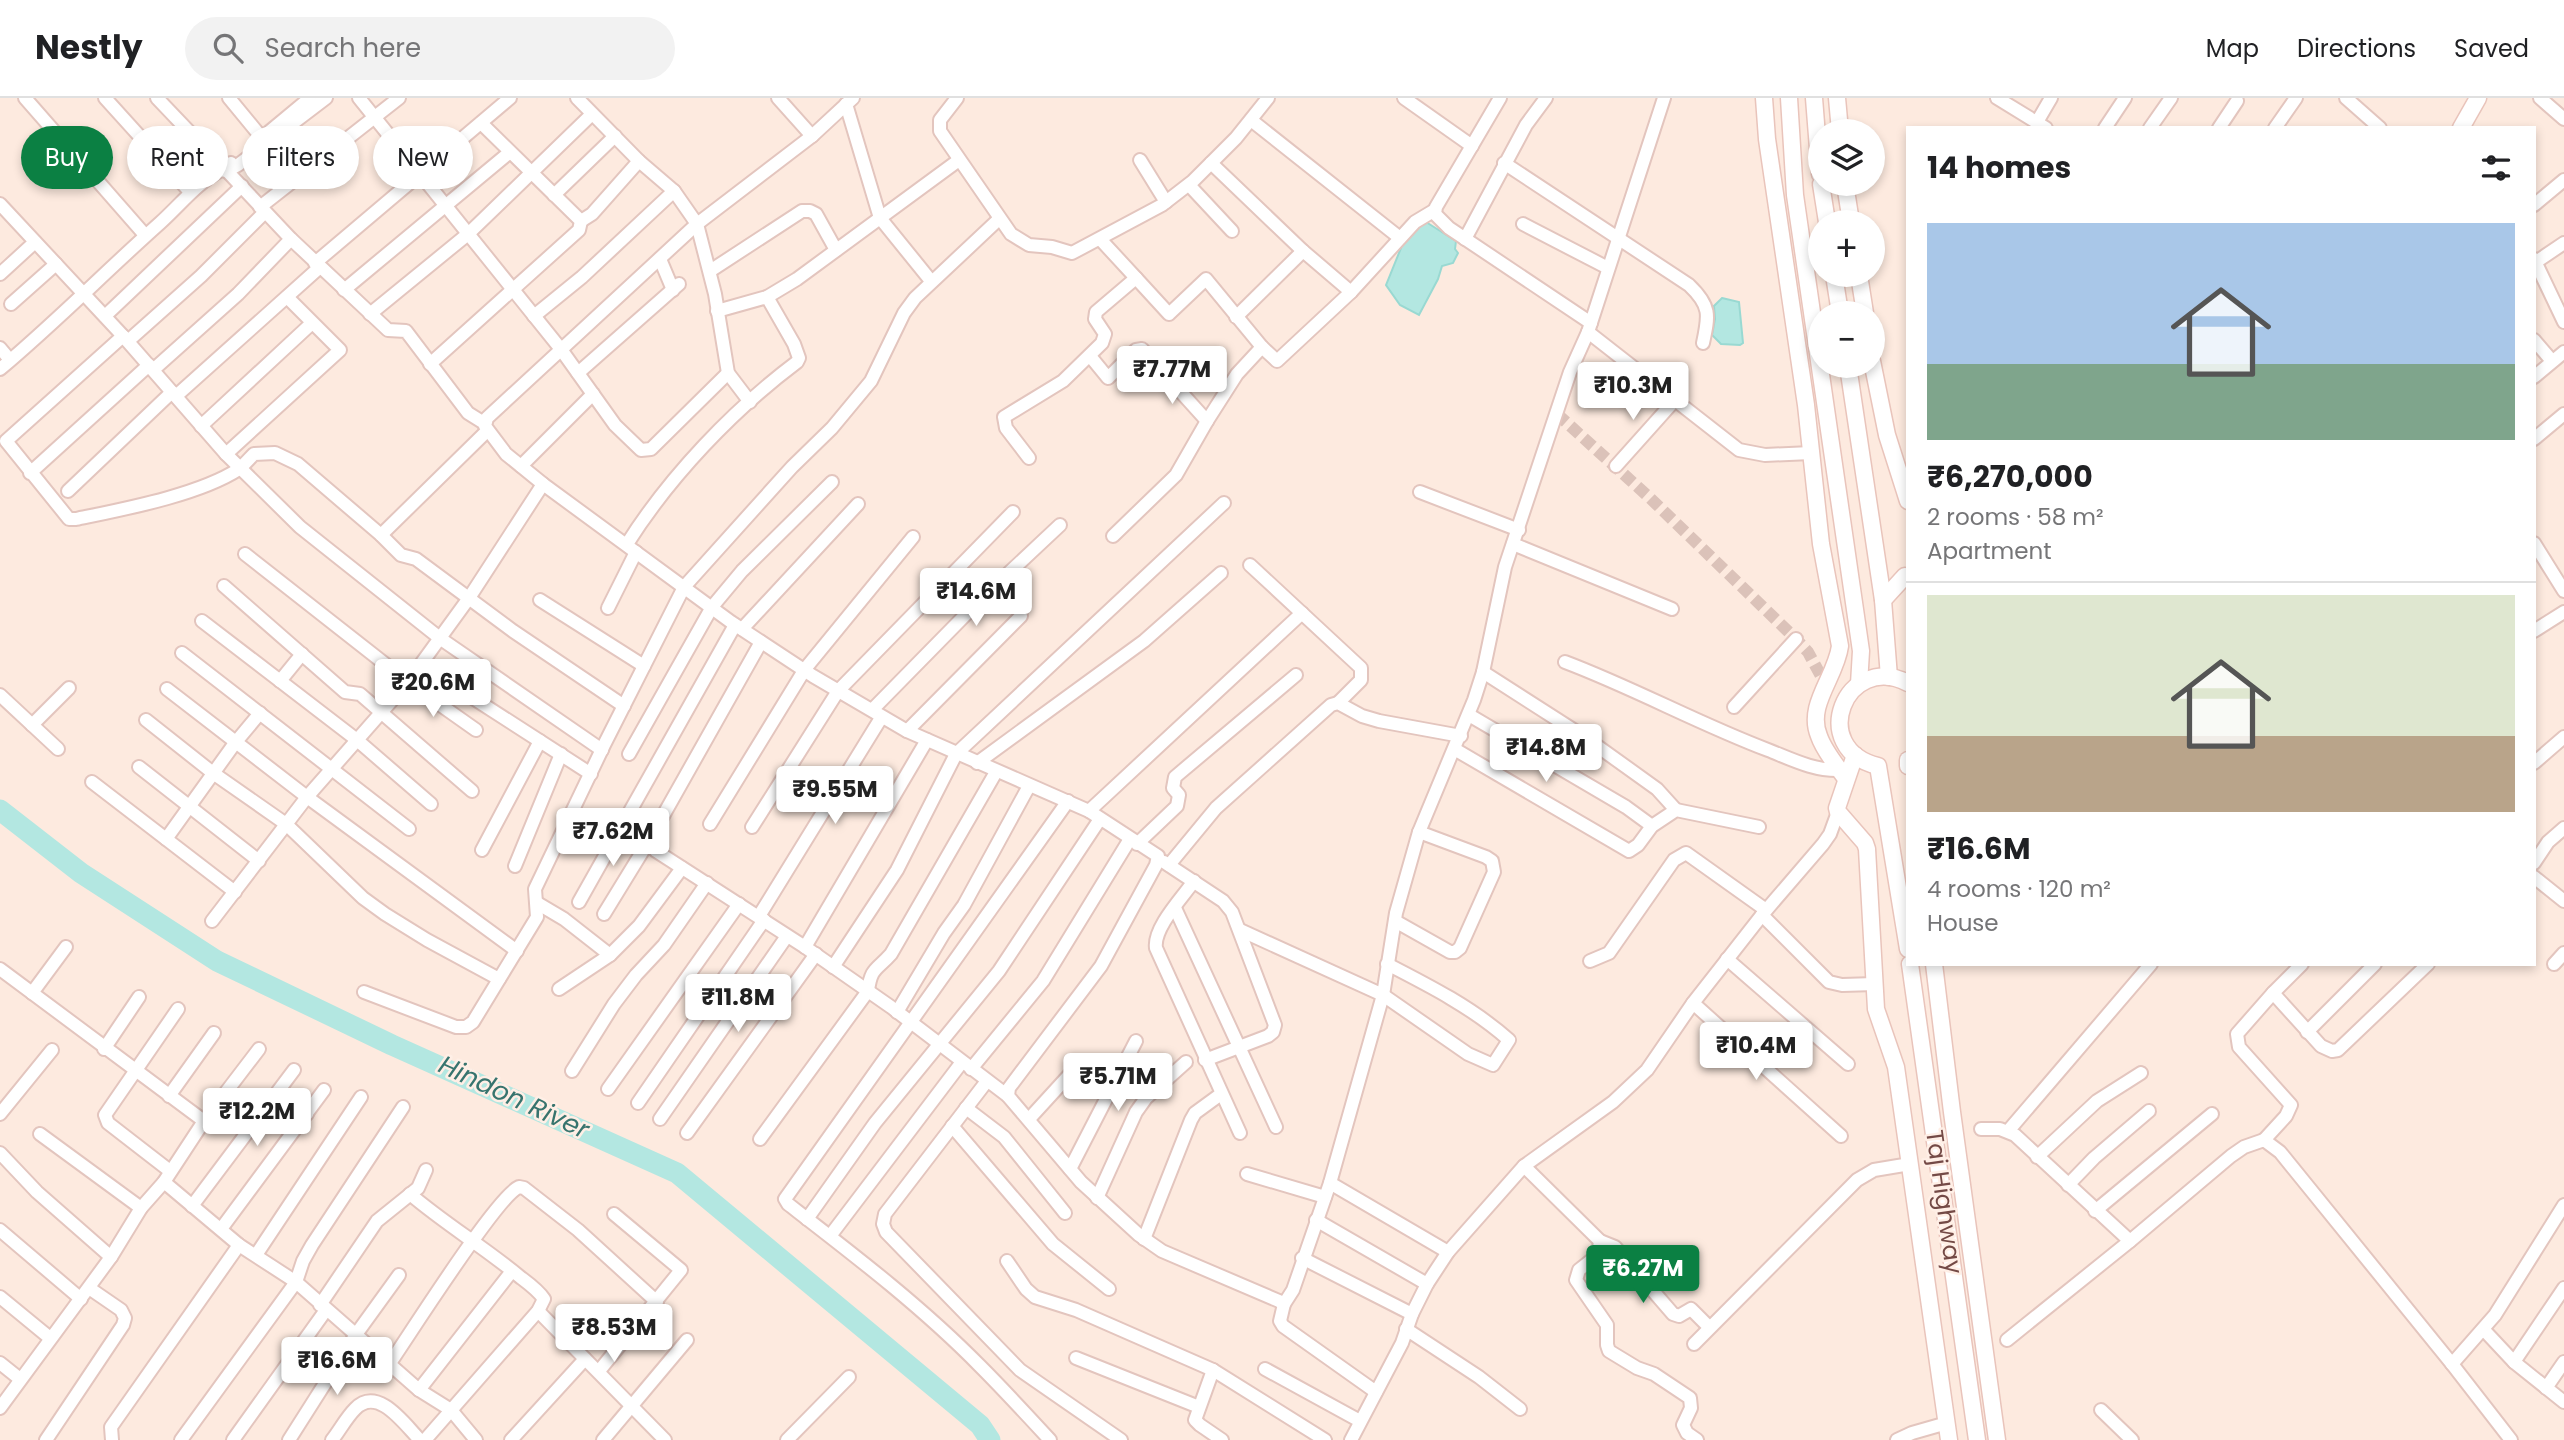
<!DOCTYPE html>
<html lang="en">
<head>
<meta charset="utf-8">
<style>
  body { margin:0; font-family:Poppins,sans-serif; background:#f2f2f2; color:#202124; height:100vh; display:flex; flex-direction:column; font-size:26px; white-space:nowrap }
  * { box-sizing:border-box; margin:0 }
  p { font-size:23px; color:#757577 }
  .icon { flex:none; width:38px; height:38px; fill:none; stroke:currentColor; stroke-width:2; stroke-linecap:round; stroke-linejoin:round }
  .map { position:relative; flex:1; overflow:hidden }
  .sheet { position:absolute; left:1906px; top:28px; width:630px; height:840px; display:flex; flex-direction:column; background:#fff; border-radius:0px; box-shadow:0 4px 10px #0003 }
  .sheet>* { flex:none }
  .guide { position:absolute; left:21px; top:28px; width:665px; height:63px; display:flex; gap:14px }
  .fabs { position:absolute; left:1808px; top:21px; display:grid; gap:14px }
  .fabs a { display:grid; place-items:center; width:77px; height:77px; border-radius:50%; background:#fff; box-shadow:0 4px 10px #0003; font-size:35px }
  .price { position:absolute; translate:-50% -60px; padding:0 16px; border-radius:7px; background:#fff; color:#222; font-size:23px; line-height:46px; filter:drop-shadow(0 2px 4px #0008) }
  .price::after { content:''; position:absolute; left:50%; top:42px; width:21px; height:16px; margin-left:-10px; background:inherit; clip-path:polygon(0 0,100% 0,50% 100%) }
  .price.active { background:#0b8043; color:#fff }
  ul { padding:0; list-style:none }
  li { display:grid; align-content:center; gap:14px; height:371px; padding:0 21px }
  li+li { border-top:2px solid #e0e0e0 }
  li span { display:grid; place-items:center; height:217px; border-radius:0px; color:#555 }
  li>.icon { margin-inline-start:auto }
  span .icon { width:126px; height:126px; fill:#fffc; stroke-width:1 }
  li b { font-size:30px }
  h2 { display:flex; justify-content:space-between; align-items:center; height:84px; padding:0 21px; font-size:30px }
  .pill { padding:0 24px; border-radius:32px; background:#fff; box-shadow:0 4px 10px #0003; font-size:24px; line-height:63px }
  .pill.active { background:#0b8043; color:#fff }
  header { display:flex; align-items:center; gap:42px; box-sizing:border-box; height:98px; padding:0 35px; background:#fff; border-bottom:2px solid #e0e0e0 }
  header strong { font-size:33px }
  nav { display:flex; gap:38px; margin-inline-start:auto; font-size:24px }
  .search { width:490px; height:63px; background:#f2f2f2; display:flex; align-items:center; gap:18px; box-sizing:border-box; padding:0 24px; border-radius:38px; color:#757577; font-size:26px }
  .map>svg:first-child { display:block }
</style>
</head>
<body>
<header>
<strong>Nestly</strong>
<div class="search"><svg class="icon" aria-label="search" viewBox="0 0 24 24"><circle cx="10" cy="10" r="6"/><path d="M15 15l6 6"/></svg>Search here</div>
<nav><a>Map</a><a>Directions</a><a>Saved</a></nav>
</header>
<div class="map">
<svg width="2564" height="1342" viewBox="0 0 2564 1342">
  <rect width="100%" height="100%" fill="#fdeadf"/>
  <g fill="#b3e7e1" stroke="#99d9d2" stroke-width="2">
    <polygon points="1426,124 1456,143 1455,151 1458,155 1453,165 1442,168 1438,181 1419,217 1400,207 1386,187 1401,150 1400,139"/>
    <polygon points="1722,200 1739,204 1743,245 1740,247 1721,246 1712,237 1715,221 1714,208"/>
  </g>
  <g fill="none" stroke-linecap="round" stroke-linejoin="round">
    <polyline stroke="#b3e7e1" stroke-width="21" points="0,712 81,775 217,863 392,947 677,1075 980,1327 990,1342"/>
    <polyline stroke="#dbc2b9" stroke-width="12" stroke-dasharray="12 6" stroke-linecap="butt" points="1557,316 1650,400 1796,541 1808,554 1827,589"/>
    <defs>
      <g id="street">
        <polyline points="25,0 145,137"/>
        <polyline points="105,0 190,94"/>
        <polyline points="157,0 218,64 224,69 231,65"/>
        <polyline points="229,0 262,40"/>
        <polyline points="359,0 560,250 615,327 641,352 651,351 728,275"/>
        <polyline points="577,0 639,63 674,93 697,126 715,196 728,275 750,304"/>
        <polyline points="778,0 812,38"/>
        <polyline points="853,0 812,38 697,126 487,320 485,328 506,356 543,386 731,524 813,578 907,633 1089,713 1158,758 1156,767 1101,868 1009,990 1008,998 1081,1084 1139,1137 1162,1153 1279,1203 1284,1206 1280,1223 1283,1228 1376,1294"/>
        <polyline points="957,0 940,22 940,33 1011,136 1029,147 1052,149 1072,155 1162,107 1193,83 1236,40 1268,0"/>
        <polyline points="1404,0 1472,48"/>
        <polyline points="1500,0 1436,109 1435,116 1449,130 1591,225"/>
        <polyline points="1997,0 2046,30"/>
        <polyline points="2346,0 2380,30"/>
        <polyline points="2540,0 2564,21"/>
        <polyline points="846,6 880,120 931,183"/>
        <polyline points="1251,22 1400,140"/>
        <polyline points="2037,24 2051,0"/>
        <polyline points="2105,30 2125,0"/>
        <polyline points="2150,30 2171,0"/>
        <polyline points="2219,30 2237,3"/>
        <polyline points="2275,30 2296,0"/>
        <polyline points="269,34 310,0"/>
        <polyline points="1140,62 1166,104"/>
        <polyline points="1211,65 1303,153 1351,194"/>
        <path d="M1504 65 1689 187C1711 208 1709 217 1703 245"/>
        <polyline points="227,73 291,141 388,232 406,233 468,315 484,325"/>
        <polyline points="1189,87 1232,133"/>
        <polyline points="554,97 615,38"/>
        <polyline points="0,106 123,238 226,356 300,429 441,541 602,652"/>
        <polyline points="2534,107 2564,82"/>
        <polyline points="260,109 399,0"/>
        <polyline points="581,123 592,116 639,63"/>
        <polyline points="1523,126 1608,170"/>
        <polyline points="1465,141 1526,27 1546,0"/>
        <polyline points="660,161 673,192"/>
        <polyline points="2534,161 2564,224"/>
        <polyline points="2536,164 2564,145"/>
        <polyline points="315,165 510,0"/>
        <polyline points="710,173 802,113 810,113 816,116 836,152"/>
        <polyline points="0,176 35,144"/>
        <polyline points="1136,180 1169,216 1206,181 1262,249"/>
        <polyline points="344,192 510,54"/>
        <polyline points="11,206 56,166"/>
        <polyline points="717,213 767,199 797,181 959,62"/>
        <polyline points="370,216 468,136 592,16"/>
        <polyline points="105,218 242,88"/>
        <polyline points="534,218 582,179 674,93"/>
        <polyline points="1236,219 1303,153"/>
        <polyline points="1588,234 1739,352 1765,357 1811,355"/>
        <path d="M123 238 6 343 69 421H76C124 411 199 397 239 371 244 367 249 361 254 356L275 355 298 366 381 437 401 457 416 461 513 533 624 608"/>
        <polyline points="2534,242 2552,263"/>
        <polyline points="128,243 201,178 265,114"/>
        <polyline points="0,250 10,262"/>
        <polyline points="1090,258 1108,280 1136,252 1142,251 1207,323"/>
        <polyline points="430,266 579,132 581,123 481,25"/>
        <path d="M0 271C55 225 106 173 160 125 180 107 197 85 221 72L227 73 238 67 326 0"/>
        <polyline points="153,272 238,196 291,141"/>
        <polyline points="578,275 679,186"/>
        <polyline points="2534,279 2564,254"/>
        <polyline points="176,298 320,169"/>
        <polyline points="201,328 312,225"/>
        <polyline points="2534,341 2564,316"/>
        <polyline points="226,356 340,252 287,199"/>
        <polyline points="1029,360 1006,330 1004,319 1063,283 1102,245 1105,236 1095,221 1096,214 1136,180 1100,141"/>
        <polyline points="521,368 593,296"/>
        <polyline points="1616,368 1675,302"/>
        <polyline points="30,375 149,267"/>
        <polyline points="68,393 172,294"/>
        <polyline points="1420,394 1519,432"/>
        <polyline points="381,437 487,333"/>
        <polyline points="1113,438 1176,377 1207,323 1237,276 1262,249 1277,263 1351,194 1415,124 1435,112"/>
        <polyline points="2534,445 2564,493"/>
        <path d="M627 446C670 378 733 312 797 264L799 260 794 246 767 199"/>
        <polyline points="1513,446 1672,511"/>
        <polyline points="245,456 408,584 476,632"/>
        <polyline points="1250,467 1361,570 1361,582 1338,605"/>
        <polyline points="224,488 345,594 360,596 472,693"/>
        <polyline points="540,502 644,568"/>
        <polyline points="608,510 636,454"/>
        <polyline points="202,523 357,642 431,706"/>
        <polyline points="742,531 858,406"/>
        <polyline points="2534,533 2564,514"/>
        <polyline points="761,544 650,741 651,748 656,753 805,849 891,909 1008,998"/>
        <polyline points="182,555 409,731"/>
        <path d="M1565 564C1634 590 1699 626 1768 652 1791 661 1814 673 1840 672"/>
        <polyline points="1483,574 1586,640 1657,691 1676,712"/>
        <polyline points="280,583 302,556"/>
        <polyline points="167,591 307,699 517,853"/>
        <polyline points="0,597 58,651"/>
        <polyline points="440,606 451,591 456,589 591,676"/>
        <polyline points="1734,609 1796,541"/>
        <polyline points="872,612 981,501 1060,427"/>
        <polyline points="1469,617 1626,709 1652,728"/>
        <polyline points="146,622 213,675 286,726 363,800 385,816 427,842 499,881"/>
        <polyline points="32,627 69,590"/>
        <polyline points="907,633 1021,518"/>
        <polyline points="1456,652 1629,753 1638,747 1652,728 1676,712 1759,729"/>
        <polyline points="629,656 712,509 742,473 832,384"/>
        <polyline points="977,665 1144,543 1221,475"/>
        <polyline points="2534,665 2564,639"/>
        <polyline points="139,669 259,763"/>
        <polyline points="92,684 235,794"/>
        <polyline points="1089,713 1302,515"/>
        <polyline points="710,726 805,571 913,439"/>
        <polyline points="752,729 838,593 1013,414"/>
        <polyline points="166,741 235,645 260,615"/>
        <polyline points="1137,746 1177,708 1179,697 1173,690 1175,679 1296,577"/>
        <polyline points="482,752 540,643"/>
        <polyline points="1164,764 1223,803 1232,814 1275,927 1273,934 1268,938 1205,962"/>
        <polyline points="2534,765 2548,744 2564,730"/>
        <polyline points="1169,767 1216,710 1331,607 1338,605 1362,618 1379,623 1461,638"/>
        <polyline points="515,768 561,656"/>
        <polyline points="2534,779 2564,803"/>
        <path d="M1194 783C1182 800 1153 830 1156 850L1240 1035"/>
        <polyline points="579,804 735,527"/>
        <polyline points="537,805 564,821 610,857"/>
        <polyline points="1175,810 1276,1029"/>
        <polyline points="604,816 650,741"/>
        <polyline points="1762,817 1829,884 1842,887 1875,886"/>
        <polyline points="759,818 881,620"/>
        <polyline points="212,823 307,699 408,584 469,500 543,386"/>
        <polyline points="1395,823 1450,854 1455,854 1460,850 1494,774 1492,763 1486,759 1419,734"/>
        <path d="M1240 832 1383 897 1468 956 1493 967 1509 942C1473 910 1430 888 1387 866"/>
        <polyline points="805,849 927,642"/>
        <polyline points="1727,861 1848,966"/>
        <polyline points="1590,863 1609,855 1674,762 1686,755 1766,812"/>
        <polyline points="2554,866 2564,855"/>
        <polyline points="833,869 897,772 956,656 1224,405"/>
        <polyline points="0,871 204,1023"/>
        <polyline points="559,891 610,857 639,828 682,770"/>
        <polyline points="364,894 456,929 466,929 473,924 537,819 535,791 604,647 684,489 792,369 832,330 871,283 904,215 915,200 999,121"/>
        <polyline points="32,895 66,849"/>
        <polyline points="2273,895 2302,866"/>
        <polyline points="1693,905 1841,1038"/>
        <polyline points="897,914 944,835 964,807 1029,688"/>
        <polyline points="2307,934 2375,866"/>
        <polyline points="104,951 139,899"/>
        <polyline points="971,971 1043,883 1130,741"/>
        <polyline points="572,973 614,906 636,877 664,847 707,785"/>
        <polyline points="987,983 885,1116 883,1126 886,1134 1020,1272 1121,1342"/>
        <polyline points="608,991 739,806"/>
        <polyline points="279,993 307,1016"/>
        <polyline points="169,998 214,935"/>
        <polyline points="638,1005 764,822"/>
        <polyline points="966,1010 1004,1039 1065,1115"/>
        <polyline points="0,1016 52,952"/>
        <polyline points="660,1021 787,838"/>
        <polyline points="1029,1021 1082,963"/>
        <polyline points="952,1028 1053,1146 1109,1191"/>
        <polyline points="1981,1031 2000,1031 2015,1037 2130,1143"/>
        <polyline points="2009,1032 2151,866"/>
        <polyline points="687,1035 816,856"/>
        <polyline points="40,1036 141,1110"/>
        <path d="M760 1041 868 893C871 869 877 872 891 856L996 674"/>
        <polyline points="2264,1042 2286,1018 2291,1007 2239,949 2237,936 2273,895 2321,948 2332,953 2338,952 2428,866"/>
        <polyline points="0,1055 37,1094 111,1159"/>
        <polyline points="2037,1059 2097,1003 2141,975"/>
        <polyline points="1524,1068 1600,1143 1598,1157 1579,1172 1576,1182 1607,1227 1607,1247 1609,1253 1637,1270 1654,1276 1690,1300 1691,1310 1683,1327 1687,1335 1697,1342"/>
        <polyline points="1070,1071 1136,943"/>
        <polyline points="170,1073 108,1025 105,1017 178,911"/>
        <polyline points="1247,1076 1325,1099"/>
        <polyline points="164,1084 239,1147 296,1184 419,1292 451,1312 476,1342"/>
        <polyline points="1330,1085 1448,1154"/>
        <polyline points="2068,1087 2094,1060 2149,1013"/>
        <path d="M410 1096C445 1126 484 1149 520 1179 528 1185 538 1192 544 1201L538 1213 425 1342"/>
        <polyline points="1097,1100 1136,1014 1146,1000 1186,964"/>
        <polyline points="192,1108 294,972"/>
        <polyline points="2095,1113 2212,1016"/>
        <polyline points="807,1121 875,1025 999,873 1100,721"/>
        <polyline points="1316,1122 1427,1186"/>
        <polyline points="221,1131 324,992"/>
        <polyline points="0,1132 81,1201"/>
        <polyline points="830,1138 962,964"/>
        <polyline points="1144,1141 1191,1022 1195,1015 1221,996"/>
        <polyline points="1600,1143 1615,1149 1673,1216 1679,1218 1691,1211 1709,1229"/>
        <polyline points="256,1157 361,999"/>
        <polyline points="1302,1160 1412,1216"/>
        <polyline points="1007,1163 1026,1191 1035,1199 1076,1212 1213,1272 1325,1342"/>
        <polyline points="0,1199 50,1240"/>
        <polyline points="1284,1206 1293,1192 1330,1085 1383,897 1396,815 1419,734 1474,602 1483,574 1505,469 1570,274 1588,234 1664,0"/>
        <polyline points="320,1207 377,1123 418,1090 426,1072"/>
        <polyline points="538,1213 665,1342"/>
        <polyline points="1406,1231 1479,1279 1520,1311"/>
        <polyline points="2484,1232 2514,1264 2564,1304"/>
        <polyline points="2007,1242 2130,1143 2231,1058 2244,1049 2264,1042 2280,1054 2452,1266 2511,1342"/>
        <polyline points="1694,1246 1857,1082 1874,1072 1910,1066"/>
        <polyline points="1076,1260 1199,1309"/>
        <polyline points="2514,1264 2564,1190"/>
        <polyline points="0,1265 20,1281"/>
        <path d="M390 1265C410 1236 497 1098 519 1089L524 1090 578 1132 657 1204"/>
        <polyline points="2452,1266 2495,1217 2564,1107"/>
        <polyline points="1265,1271 1360,1323"/>
        <polyline points="1213,1272 1195,1322 1200,1327 1222,1342"/>
        <polyline points="599,1273 681,1172 614,1116"/>
        <polyline points="2546,1290 2564,1264"/>
        <polyline points="419,1292 512,1173"/>
        <polyline points="0,1310 111,1159 141,1110 164,1084 204,1023 259,951"/>
        <polyline points="2101,1312 2132,1342"/>
        <polyline points="46,1342 123,1227 125,1220 121,1212 89,1190"/>
        <polyline points="112,1342 111,1329 239,1147"/>
        <polyline points="181,1342 296,1184 303,1163 312,1147 403,1009"/>
        <polyline points="233,1342 326,1212"/>
        <polyline points="289,1342 357,1235 399,1177"/>
        <path d="M332 1342C340 1332 346 1320 355 1311 378 1287 405 1327 420 1342"/>
        <polyline points="511,1342 585,1261"/>
        <polyline points="603,1342 687,1242"/>
        <polyline points="787,1342 849,1279"/>
        <path d="M1050 1342C1027 1317 1004 1292 980 1268 921 1208 854 1157 788 1106L785 1101 1068 703"/>
        <polyline points="1351,1342 1402,1245 1412,1216 1427,1186 1448,1154 1524,1068 1613,1004 1647,972 1693,905 1762,817 1823,746 1830,736 1838,714"/>
        <polyline points="1897,1342 1912,1335 1947,1325"/>
      </g>
      <g id="secondary">
        <path d="M1764 0 1767 41 1806 307 1821 446 1840 548C1836 579 1806 607 1819 638 1824 653 1837 668 1846 681"/>
        <polyline points="1789,0 1795,97 1861,553 1859,586"/>
        <polyline points="1814,0 1820,76"/>
        <polyline points="1837,0 1840,33"/>
        <polyline points="2461,30 2478,0"/>
        <polyline points="1821,86 1827,124"/>
        <polyline points="1845,86 1851,124"/>
        <polyline points="1834,177 1840,215"/>
        <polyline points="1859,177 1865,215"/>
        <polyline points="1872,263 1887,337 1908,403"/>
        <polyline points="1848,268 1883,502 1889,579"/>
        <polyline points="1883,502 1905,478"/>
        <path d="M1908 585C1845 553 1807 651 1878 668L1908 851"/>
        <polyline points="1855,657 1837,710 1838,714 1865,745 1867,751 1876,911 1896,969 1949,1342"/>
        <polyline points="1908,662 1908,668"/>
        <polyline points="1910,866 1977,1342"/>
        <polyline points="1934,866 1952,1014 1997,1342"/>
      </g>
    </defs>
    <use href="#street" stroke="#e3c5be" stroke-width="16"/>
    <use href="#secondary" stroke="#e9c4bb" stroke-width="19"/>
    <use href="#street" stroke="#fff" stroke-width="12"/>
    <use href="#secondary" stroke="#fff" stroke-width="16"/>
  </g>
  <g text-anchor="middle" stroke-width="5" stroke-linejoin="round" paint-order="stroke">
    <g font-size="24" fill="#744a46" stroke="#ffefe6">
      <text transform="translate(1944 1104) rotate(82)" y="8">Taj Highway</text>
    </g>
    <g font-size="26" font-style="italic" fill="#37746e" stroke="#ffefe6">
      <text transform="translate(514 999) rotate(25)" y="9">Hindon River</text>
    </g>
  </g>
</svg>
<div class="fabs">
<a><svg class="icon" aria-label="layers" viewBox="0 0 24 24"><path d="M12 4l9 5-9 5-9-5zM3 14l9 5 9-5"/></svg></a>
<a>+</a>
<a>−</a>
</div>
<b class="price" style="left:1172px;top:308px">₹7.77M</b>
<b class="price" style="left:1633px;top:324px">₹10.3M</b>
<b class="price" style="left:976px;top:530px">₹14.6M</b>
<b class="price" style="left:433px;top:621px">₹20.6M</b>
<b class="price" style="left:1546px;top:686px">₹14.8M</b>
<b class="price" style="left:835px;top:728px">₹9.55M</b>
<b class="price" style="left:613px;top:770px">₹7.62M</b>
<b class="price" style="left:738px;top:936px">₹11.8M</b>
<b class="price" style="left:1756px;top:984px">₹10.4M</b>
<b class="price" style="left:1118px;top:1015px">₹5.71M</b>
<b class="price" style="left:257px;top:1050px">₹12.2M</b>
<b class="price active" style="left:1643px;top:1207px">₹6.27M</b>
<b class="price" style="left:614px;top:1266px">₹8.53M</b>
<b class="price" style="left:337px;top:1299px">₹16.6M</b>
<div class="guide">
<a class="pill active">Buy</a>
<a class="pill">Rent</a>
<a class="pill">Filters</a>
<a class="pill">New</a>
</div>
<section class="sheet">
<h2>14 homes<svg class="icon" aria-label="filters" viewBox="0 0 24 24"><path d="M4 7h16M4 17h16"/><circle cx="9" cy="7" r="2"/><circle cx="15" cy="17" r="2"/></svg></h2>
<ul>
<li><span style="background:linear-gradient(#a9c7e8 65%,#7fa58c 0)"><svg class="icon" aria-label="home" viewBox="0 0 24 24"><path d="M3 11l9-7 9 7M6 9v11h12V9"/></svg></span><div><b>₹6,270,000</b><p>2 rooms · 58 m²</p><p>Apartment</p></div></li>
<li><span style="background:linear-gradient(#dfe7d0 65%,#b9a48a 0)"><svg class="icon" aria-label="home" viewBox="0 0 24 24"><path d="M3 11l9-7 9 7M6 9v11h12V9"/></svg></span><div><b>₹16.6M</b><p>4 rooms · 120 m²</p><p>House</p></div></li>
</ul>
</section>
</div>
</body>
</html>
